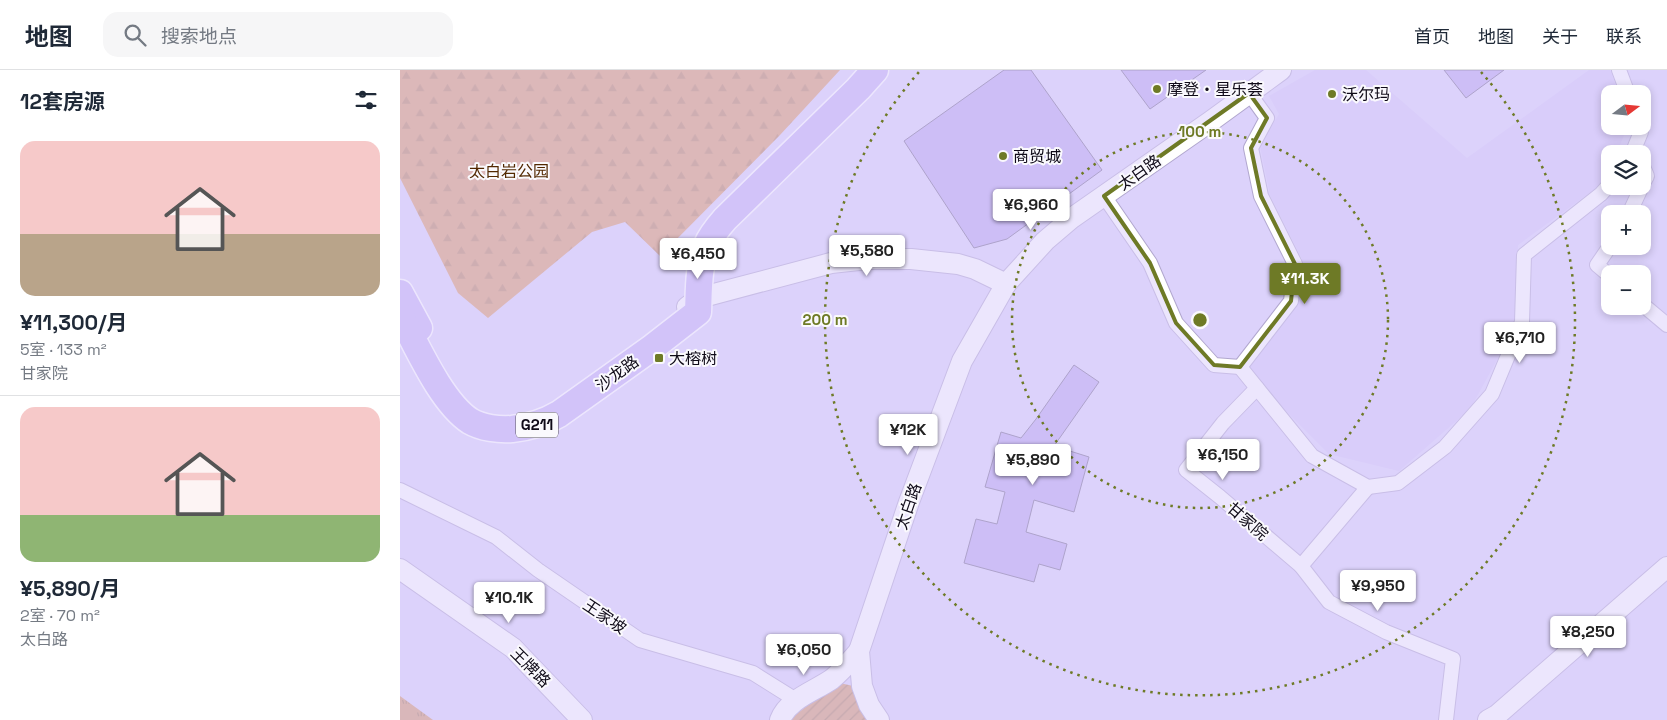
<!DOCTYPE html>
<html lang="zh">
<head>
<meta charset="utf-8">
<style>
  body { margin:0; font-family:"Space Grotesk","Noto Sans SC",sans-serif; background:#f6f6f7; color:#1f2937; height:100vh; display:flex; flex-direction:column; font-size:19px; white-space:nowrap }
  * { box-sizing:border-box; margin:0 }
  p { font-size:16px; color:#747a83 }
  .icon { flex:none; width:28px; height:28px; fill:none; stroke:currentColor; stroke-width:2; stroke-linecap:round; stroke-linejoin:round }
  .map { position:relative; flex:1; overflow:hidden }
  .drawer { display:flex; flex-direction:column; background:#fff; width:400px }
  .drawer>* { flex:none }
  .needle { width:32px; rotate:74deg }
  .fabs { position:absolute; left:1201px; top:15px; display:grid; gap:10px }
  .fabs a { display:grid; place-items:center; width:50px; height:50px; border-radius:10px; background:#fff; box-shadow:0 2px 8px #0003; font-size:25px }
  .price { position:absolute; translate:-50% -42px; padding:0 11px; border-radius:5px; background:#fff; color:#222; font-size:16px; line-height:32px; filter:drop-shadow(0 1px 2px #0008) }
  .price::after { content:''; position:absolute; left:50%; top:30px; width:15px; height:11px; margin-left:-8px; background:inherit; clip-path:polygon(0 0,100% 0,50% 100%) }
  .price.active { background:#6e7a26; color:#fff }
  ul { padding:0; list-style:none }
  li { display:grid; align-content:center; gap:10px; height:265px; padding:0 20px }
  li+li { border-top:1px solid #e0e1e3 }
  li span { display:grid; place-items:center; height:155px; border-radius:15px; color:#555 }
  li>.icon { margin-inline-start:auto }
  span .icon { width:90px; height:90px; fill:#fffc; stroke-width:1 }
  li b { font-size:21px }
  h2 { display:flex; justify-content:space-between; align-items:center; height:60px; padding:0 20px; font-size:21px }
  header { display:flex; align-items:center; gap:30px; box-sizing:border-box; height:70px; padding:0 25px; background:#fff; border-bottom:1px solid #e0e1e3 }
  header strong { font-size:24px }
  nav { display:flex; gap:28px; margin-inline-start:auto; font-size:18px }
  .search { width:350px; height:45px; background:#f6f6f7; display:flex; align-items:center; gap:12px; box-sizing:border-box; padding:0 18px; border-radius:15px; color:#747a83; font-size:19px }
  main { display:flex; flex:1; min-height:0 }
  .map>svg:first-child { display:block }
</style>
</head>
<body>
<header>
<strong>地图</strong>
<div class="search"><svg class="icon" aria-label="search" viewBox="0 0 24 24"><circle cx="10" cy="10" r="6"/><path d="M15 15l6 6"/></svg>搜索地点</div>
<nav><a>首页</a><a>地图</a><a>关于</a><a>联系</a></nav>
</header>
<main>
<section class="drawer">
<h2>12套房源<svg class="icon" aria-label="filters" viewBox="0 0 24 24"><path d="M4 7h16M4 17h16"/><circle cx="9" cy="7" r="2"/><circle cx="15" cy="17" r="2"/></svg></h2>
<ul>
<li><span style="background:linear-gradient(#f6c9c9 60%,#b9a48a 0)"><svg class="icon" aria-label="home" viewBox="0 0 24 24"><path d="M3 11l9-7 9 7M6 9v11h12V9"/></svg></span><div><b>¥11,300/月</b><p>5室 · 133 m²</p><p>甘家院</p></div></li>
<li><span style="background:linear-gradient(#f6c9c9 70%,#8fb573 0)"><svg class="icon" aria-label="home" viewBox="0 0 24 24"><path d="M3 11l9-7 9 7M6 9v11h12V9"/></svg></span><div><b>¥5,890/月</b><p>2室 · 70 m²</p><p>太白路</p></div></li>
</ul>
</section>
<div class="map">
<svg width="1267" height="650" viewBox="0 0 1267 650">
  <defs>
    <pattern id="forest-firs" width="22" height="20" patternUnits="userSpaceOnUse" patternTransform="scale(1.25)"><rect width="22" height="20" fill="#dc9a69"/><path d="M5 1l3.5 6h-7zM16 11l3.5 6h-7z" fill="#bc835a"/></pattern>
    <pattern id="park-tufts" width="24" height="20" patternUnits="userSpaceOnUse" patternTransform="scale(1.25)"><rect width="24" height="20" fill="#d5986a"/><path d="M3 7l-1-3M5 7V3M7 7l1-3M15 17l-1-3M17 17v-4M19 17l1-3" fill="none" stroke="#ab7a56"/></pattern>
    <pattern id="garden-furrows" width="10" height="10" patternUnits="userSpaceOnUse" patternTransform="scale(1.25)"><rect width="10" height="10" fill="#d5986a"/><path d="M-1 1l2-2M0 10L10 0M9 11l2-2" fill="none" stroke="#ab7a56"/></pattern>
  </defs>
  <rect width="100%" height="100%" fill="#dcd2fb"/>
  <polygon fill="#d4c8f8" points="915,0 966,0 1067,88 1189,0 1210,0 1219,24 1210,24 1210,56 1228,56 1216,84 1210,84 1210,97 1203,113 1118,175 1114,259 1070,339 999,401 929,384 877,332 848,295 899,230 902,189 870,125 860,76 879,44 869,26"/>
  <polygon fill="url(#forest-firs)" points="0,0 440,0 380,65 260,186 225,152 192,162 88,248 58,223 0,108"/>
  <polygon fill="url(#park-tufts)" points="0,626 33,650 0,650"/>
  <polygon fill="url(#garden-furrows)" points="440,613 453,616 470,650 391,650 393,647 419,626"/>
  <g fill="#bba7ef" stroke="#756b90">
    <polygon points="604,0 631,0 702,100 607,169 574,178 504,71"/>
    <polygon points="721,0 806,0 750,39"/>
    <polygon points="1044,0 1104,0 1066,28"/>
    <polygon points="674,295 699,312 654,376 689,387 674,442 634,430 626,462 667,474 660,500 639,494 634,512 564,493 576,449 597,454 605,422 585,417 601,362 621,368 636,349"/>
  </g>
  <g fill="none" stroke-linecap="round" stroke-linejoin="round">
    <defs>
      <g id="street">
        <polyline points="1219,0 1228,24"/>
        <polyline points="849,23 867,48 851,78 861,126 895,194 891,231 840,297 912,386 968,417 998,413 1045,377 1092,324 1122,252 1124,185 1201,124 1210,114"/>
        <polyline points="1232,84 1241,62 1239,56"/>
        <polyline points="1242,94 1247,106 1242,115"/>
        <polyline points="704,126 750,193 776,253 814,295 840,297"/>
        <polyline points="1229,144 1242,116"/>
        <polyline points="1210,206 1197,195 1210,176"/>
        <polyline points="1242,234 1267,255"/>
        <polyline points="857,318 823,353 786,400 820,427 901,496"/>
        <polyline points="968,417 901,496 929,532 986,562 1053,589 1046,650"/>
        <polyline points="0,420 96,467 138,500 240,570 353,603 396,630"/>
      </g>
      <g id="secondary">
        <polyline points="287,237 299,228 431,193 468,189 511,189 558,194 575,199 606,214"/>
        <polyline points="0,499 113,578 182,650"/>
        <path d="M380 650C388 629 415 621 432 609 442 601 451 590 459 581"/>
        <polyline points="479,650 469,635 462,616 459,581 509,432 562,291 606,214 645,171 672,148 811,51 881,0"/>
        <polyline points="1088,650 1097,645 1267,497"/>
      </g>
      <g id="highway">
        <polyline points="0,223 19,258"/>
        <path d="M0 245C17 276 41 332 70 351 82 358 99 360 112 359 130 357 144 353 159 344L253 277 298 242C299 221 298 196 307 175 311 165 318 157 325 149L458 19 475 0"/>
      </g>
    </defs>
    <use href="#street" stroke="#b1a7ce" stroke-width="16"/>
    <use href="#secondary" stroke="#b1a7ce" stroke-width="22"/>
    <use href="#highway" stroke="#fff" stroke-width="29"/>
    <use href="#street" stroke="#fff" stroke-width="14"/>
    <use href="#secondary" stroke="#fff" stroke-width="20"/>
    <use href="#highway" stroke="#c5b2f6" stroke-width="26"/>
  </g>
  <path d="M0 0H1267V650H0ZM849 23 867 48 851 78 861 126 895 194 891 231 840 297 814 295 776 253 750 193 704 126Z" fill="#dcd2fb" fill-opacity=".55" fill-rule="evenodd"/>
  <path fill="none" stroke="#6e7a26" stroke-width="4" stroke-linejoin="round" d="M849 23 867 48 851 78 861 126 895 194 891 231 840 297 814 295 776 253 750 193 704 126Z"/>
  <g fill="none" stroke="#6e7a26" stroke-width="2.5" stroke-dasharray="2.5 5">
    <circle cx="800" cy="250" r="188"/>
    <path d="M1081 2A375 375 0 1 1 519 2"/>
  </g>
  <g fill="#6e7a26" stroke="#faf9fd" stroke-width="2">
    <circle cx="757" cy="19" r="5"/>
    <circle cx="932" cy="24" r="5"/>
    <circle cx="603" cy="86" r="5"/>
    <rect x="254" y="283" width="10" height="10" rx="2.5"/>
  </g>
  <g text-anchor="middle" stroke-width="4" stroke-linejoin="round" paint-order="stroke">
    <rect fill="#faf9fd" stroke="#56525d" stroke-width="1" x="116" y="342.5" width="42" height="25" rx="4"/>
    <g font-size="15" font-weight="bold" fill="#0f0a18">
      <text x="137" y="360">G211</text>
    </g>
    <g font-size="16" fill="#0f0a18" stroke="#faf9fd" text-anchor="start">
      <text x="767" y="25">摩登・星乐荟</text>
      <text x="942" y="30">沃尔玛</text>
      <text x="613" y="92">商贸城</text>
      <text x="269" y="294">大榕树</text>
    </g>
    <g font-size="16" fill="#522800" stroke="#faf9fd">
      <text x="109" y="107">太白岩公园</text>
    </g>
    <g font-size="16" fill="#0f0a18" stroke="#faf9fd">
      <text transform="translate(739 102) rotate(-35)" y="6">太白路</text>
      <text transform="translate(217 303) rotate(-36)" y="6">沙龙路</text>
      <text transform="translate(508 436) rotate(-71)" y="6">太白路</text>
      <text transform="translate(848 451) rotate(41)" y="6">甘家院</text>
      <text transform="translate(205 546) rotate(34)" y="6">王家坡</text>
      <text transform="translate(131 597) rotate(45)" y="6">王牌路</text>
    </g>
  </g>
  <circle cx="800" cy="250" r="8" fill="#6e7a26" stroke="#faf9fd" stroke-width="2.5"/>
  <g font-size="15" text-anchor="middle" font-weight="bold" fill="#6e7a26" stroke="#faf9fd" stroke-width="4" stroke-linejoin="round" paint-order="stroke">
    <text x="800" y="67">100 m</text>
    <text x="425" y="255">200 m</text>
  </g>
</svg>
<div class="fabs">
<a><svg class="needle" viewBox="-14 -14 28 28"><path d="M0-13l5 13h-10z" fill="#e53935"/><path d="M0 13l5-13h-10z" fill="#747a83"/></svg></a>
<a><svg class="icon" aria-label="layers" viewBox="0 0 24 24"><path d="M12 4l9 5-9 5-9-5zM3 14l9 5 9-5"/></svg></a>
<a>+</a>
<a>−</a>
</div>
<b class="price" style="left:631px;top:161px">¥6,960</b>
<b class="price" style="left:467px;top:207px">¥5,580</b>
<b class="price" style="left:298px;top:210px">¥6,450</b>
<b class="price active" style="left:905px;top:235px">¥11.3K</b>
<b class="price" style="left:1120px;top:294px">¥6,710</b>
<b class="price" style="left:508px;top:386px">¥12K</b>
<b class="price" style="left:823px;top:411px">¥6,150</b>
<b class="price" style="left:633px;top:416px">¥5,890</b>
<b class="price" style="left:978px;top:542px">¥9,950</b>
<b class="price" style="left:109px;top:554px">¥10.1K</b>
<b class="price" style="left:1188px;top:588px">¥8,250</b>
<b class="price" style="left:404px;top:606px">¥6,050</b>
</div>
</main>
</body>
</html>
